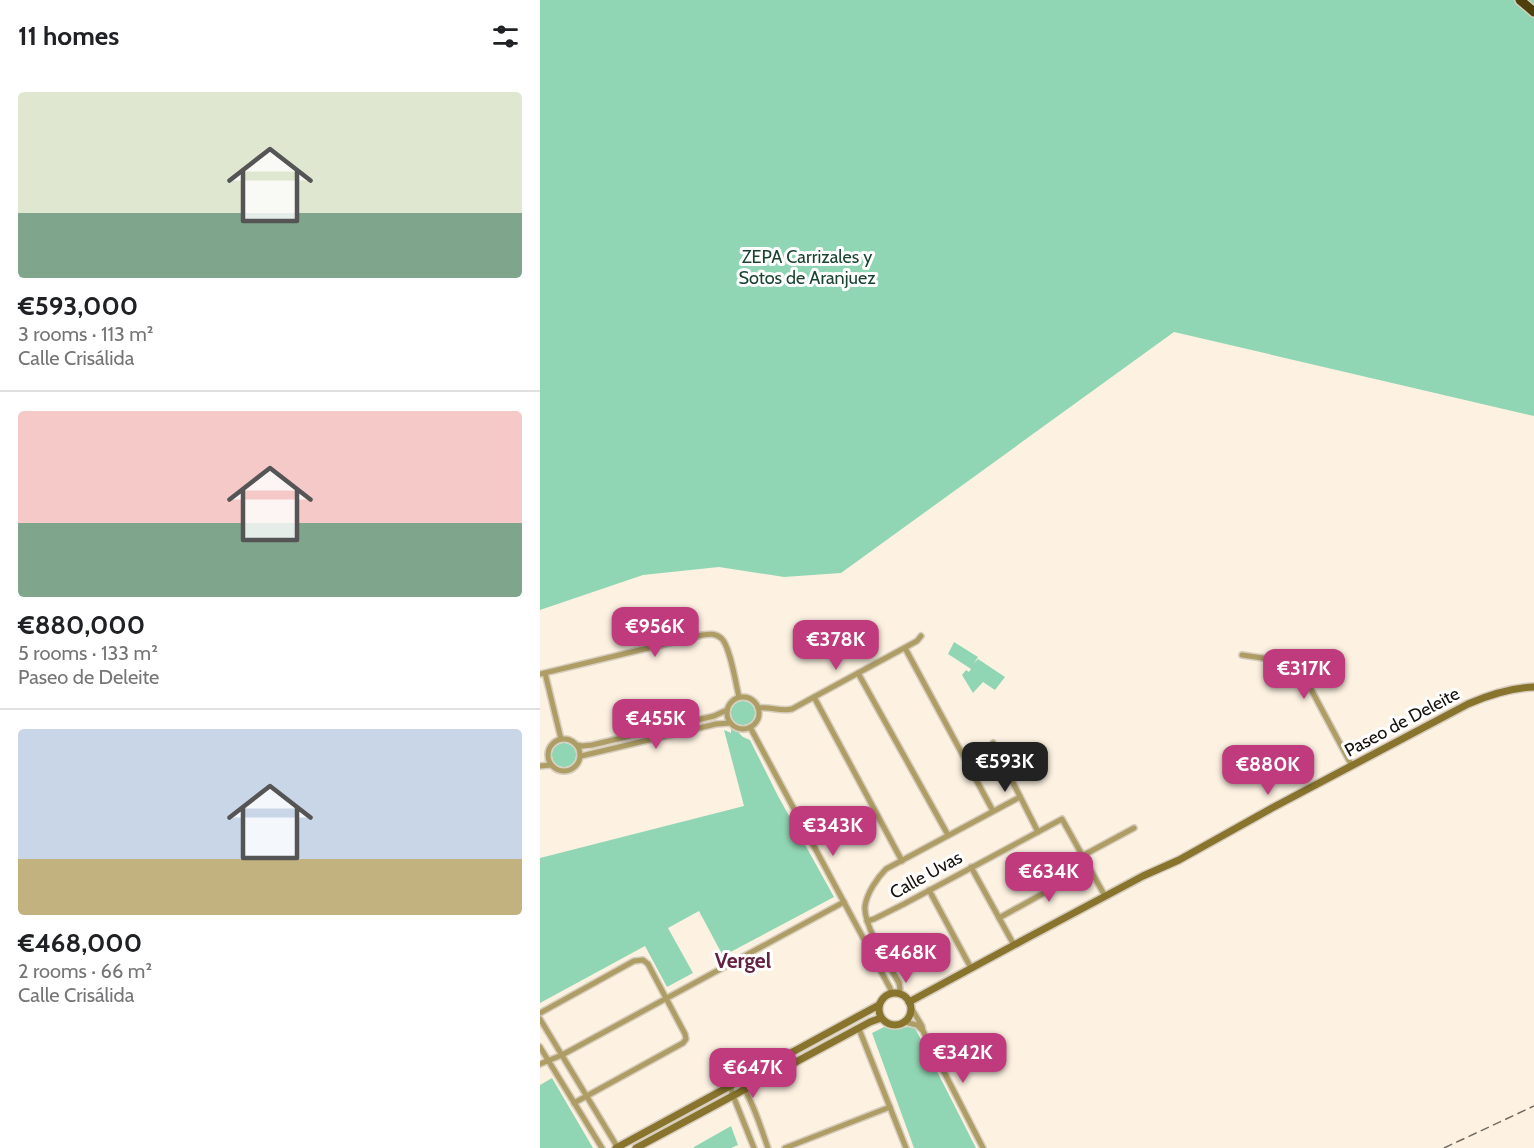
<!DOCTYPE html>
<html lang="en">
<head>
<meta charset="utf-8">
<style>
  body { margin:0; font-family:Cabin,sans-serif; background:#f2f2f2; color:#202124; height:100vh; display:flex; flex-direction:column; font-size:22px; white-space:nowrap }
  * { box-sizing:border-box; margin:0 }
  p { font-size:20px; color:#757577 }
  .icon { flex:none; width:33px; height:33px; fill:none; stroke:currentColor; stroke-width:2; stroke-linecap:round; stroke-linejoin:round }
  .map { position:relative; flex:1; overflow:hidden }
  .sheet { display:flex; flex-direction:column; background:#fff; width:540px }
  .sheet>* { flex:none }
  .price { position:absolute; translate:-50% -51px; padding:0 14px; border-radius:12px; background:#c03b7d; color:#fff; font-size:20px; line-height:39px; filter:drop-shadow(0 2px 3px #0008) }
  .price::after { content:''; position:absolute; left:50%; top:36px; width:18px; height:14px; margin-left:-9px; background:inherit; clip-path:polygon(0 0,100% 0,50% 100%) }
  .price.active { background:#222; color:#fff }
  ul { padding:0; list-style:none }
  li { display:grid; align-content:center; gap:12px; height:318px; padding:0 18px }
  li+li { border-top:2px solid #e0e0e0 }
  li span { display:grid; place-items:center; height:186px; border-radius:6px; color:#555 }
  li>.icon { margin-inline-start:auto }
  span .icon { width:108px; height:108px; fill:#fffc; stroke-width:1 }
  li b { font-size:26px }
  h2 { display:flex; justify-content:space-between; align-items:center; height:72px; padding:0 18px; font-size:26px }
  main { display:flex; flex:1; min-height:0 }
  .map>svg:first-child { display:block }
</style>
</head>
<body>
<main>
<section class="sheet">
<h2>11 homes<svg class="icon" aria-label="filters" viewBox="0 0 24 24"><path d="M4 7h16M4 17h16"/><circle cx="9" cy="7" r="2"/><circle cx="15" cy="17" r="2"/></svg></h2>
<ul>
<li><span style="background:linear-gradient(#dfe7d0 65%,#7fa58c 0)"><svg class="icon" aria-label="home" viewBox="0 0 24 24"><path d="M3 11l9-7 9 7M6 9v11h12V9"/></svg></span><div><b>€593,000</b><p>3 rooms · 113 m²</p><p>Calle Crisálida</p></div></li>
<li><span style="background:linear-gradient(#f6c9c9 60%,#7fa58c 0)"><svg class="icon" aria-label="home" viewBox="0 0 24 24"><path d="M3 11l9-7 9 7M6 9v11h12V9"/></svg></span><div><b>€880,000</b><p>5 rooms · 133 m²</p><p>Paseo de Deleite</p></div></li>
<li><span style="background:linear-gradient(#c9d6e8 70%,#c2b280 0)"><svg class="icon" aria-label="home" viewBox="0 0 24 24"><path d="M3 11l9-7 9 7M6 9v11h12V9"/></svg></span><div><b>€468,000</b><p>2 rooms · 66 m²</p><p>Calle Crisálida</p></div></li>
</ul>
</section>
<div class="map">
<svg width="994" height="1148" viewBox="0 0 994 1148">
  <rect width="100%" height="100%" fill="#fdf2e2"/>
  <g fill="#91d6b4">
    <polygon points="0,0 994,0 994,416 634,332 301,573 244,577 179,567 103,575 0,610"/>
    <polygon points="414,642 438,657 434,663 438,659 465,677 455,690 443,682 433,693 422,675 426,670 429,672 431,669 408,654"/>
    <circle cx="203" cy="713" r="12"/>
    <polygon points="191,725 203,737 210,740 238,796 294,897 183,956 159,911 128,928 153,973 127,987 105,946 0,1003 0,858 204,806 184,730 191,733"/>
    <circle cx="24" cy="755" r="12"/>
    <path d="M344 1027C357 1031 364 1025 375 1028L436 1148H374L332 1033Z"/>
    <polygon points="12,1078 53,1148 0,1148 0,1085"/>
    <polygon points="191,1126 198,1145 191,1148 154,1148 154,1147"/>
  </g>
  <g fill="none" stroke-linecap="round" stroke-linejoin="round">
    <defs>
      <g id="minor">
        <polyline points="365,648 453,811"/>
        <polyline points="702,655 757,663 812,766"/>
        <polyline points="5,673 21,739"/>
        <polyline points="318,673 408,835"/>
        <path d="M0 674 162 635C169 634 175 633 181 638 190 645 196 685 199 697"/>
        <circle cx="203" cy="713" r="16"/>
        <polyline points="274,697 362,861"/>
        <path d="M218 708C230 706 240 712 252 709L377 641 381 636"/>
        <polyline points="210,727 350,988 351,994"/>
        <circle cx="24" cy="755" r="16"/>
        <polyline points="453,743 498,832"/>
        <polyline points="37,745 42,746 52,745 174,716 187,710"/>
        <polyline points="41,756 176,724 190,723"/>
        <polyline points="0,766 11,765"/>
        <polyline points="542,856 594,828"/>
        <polyline points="431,867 474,945"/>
        <polyline points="389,890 431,968"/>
        <polyline points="459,918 549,868"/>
        <polyline points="327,921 334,919 364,904 522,819 565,896"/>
        <path d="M358 994 360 989 359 983C349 965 323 925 325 906 327 893 337 878 346 869L480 797"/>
        <polyline points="370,1006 382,1026 383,1031 443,1148"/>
        <polyline points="0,1013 94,961 103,960 108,964 145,1034 146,1039 143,1043 34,1103"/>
        <polyline points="0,1019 78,1148"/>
        <polyline points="365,1022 377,1025 382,1030"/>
        <polyline points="319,1029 366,1148"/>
        <polyline points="0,1047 62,1148"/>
        <polyline points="0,1064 22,1055 304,902"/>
        <path d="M198 1081C210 1092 222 1131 228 1148"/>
        <polyline points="191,1086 192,1093 214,1148"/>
        <polyline points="245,1148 350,1107"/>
      </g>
      <g id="secondary">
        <circle cx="355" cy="1009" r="16"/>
        <path d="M369 1002 487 938 603 876 639 860 732 808 928 704C949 695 970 688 994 687"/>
        <polyline points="76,1148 339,1005"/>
        <polyline points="96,1148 330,1022 341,1018"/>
      </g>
      <polyline id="motorway" points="980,0 994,12"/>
    </defs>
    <use href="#minor" stroke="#d8cec0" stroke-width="8"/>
    <use href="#secondary" stroke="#d8cec0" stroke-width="10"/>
    <use href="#motorway" stroke="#d8cec0" stroke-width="12"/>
    <use href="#minor" stroke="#ae9e65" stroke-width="5"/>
    <use href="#secondary" stroke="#88742c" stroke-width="7"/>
    <use href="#motorway" stroke="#4d400c" stroke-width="9"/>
    <polyline stroke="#726b61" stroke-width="1.5" stroke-dasharray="9 4.5" stroke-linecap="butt" points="904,1148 994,1106"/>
  </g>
  <g text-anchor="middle" stroke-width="6" stroke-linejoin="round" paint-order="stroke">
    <g font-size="18" fill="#1a4431" stroke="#fff">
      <text x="267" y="263">ZEPA Carrizales y<tspan x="267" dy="21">Sotos de Aranjuez</tspan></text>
    </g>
    <g font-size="18" fill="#16120b" stroke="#fff">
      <text transform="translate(862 722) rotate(-28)" y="6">Paseo de Deleite</text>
      <text transform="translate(386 875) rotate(-29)" y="6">Calle Uvas</text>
    </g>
    <g font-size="21" font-weight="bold" fill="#632241" stroke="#fff">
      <text x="203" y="968">Vergel</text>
    </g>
  </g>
</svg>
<b class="price" style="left:115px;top:658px">€956K</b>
<b class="price" style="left:296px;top:671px">€378K</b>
<b class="price" style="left:764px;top:700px">€317K</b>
<b class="price" style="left:116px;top:750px">€455K</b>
<b class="price active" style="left:465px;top:793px">€593K</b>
<b class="price" style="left:728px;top:796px">€880K</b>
<b class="price" style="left:293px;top:857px">€343K</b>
<b class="price" style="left:509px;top:903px">€634K</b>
<b class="price" style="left:366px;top:984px">€468K</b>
<b class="price" style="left:423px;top:1084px">€342K</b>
<b class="price" style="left:213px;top:1099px">€647K</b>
</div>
</main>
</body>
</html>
